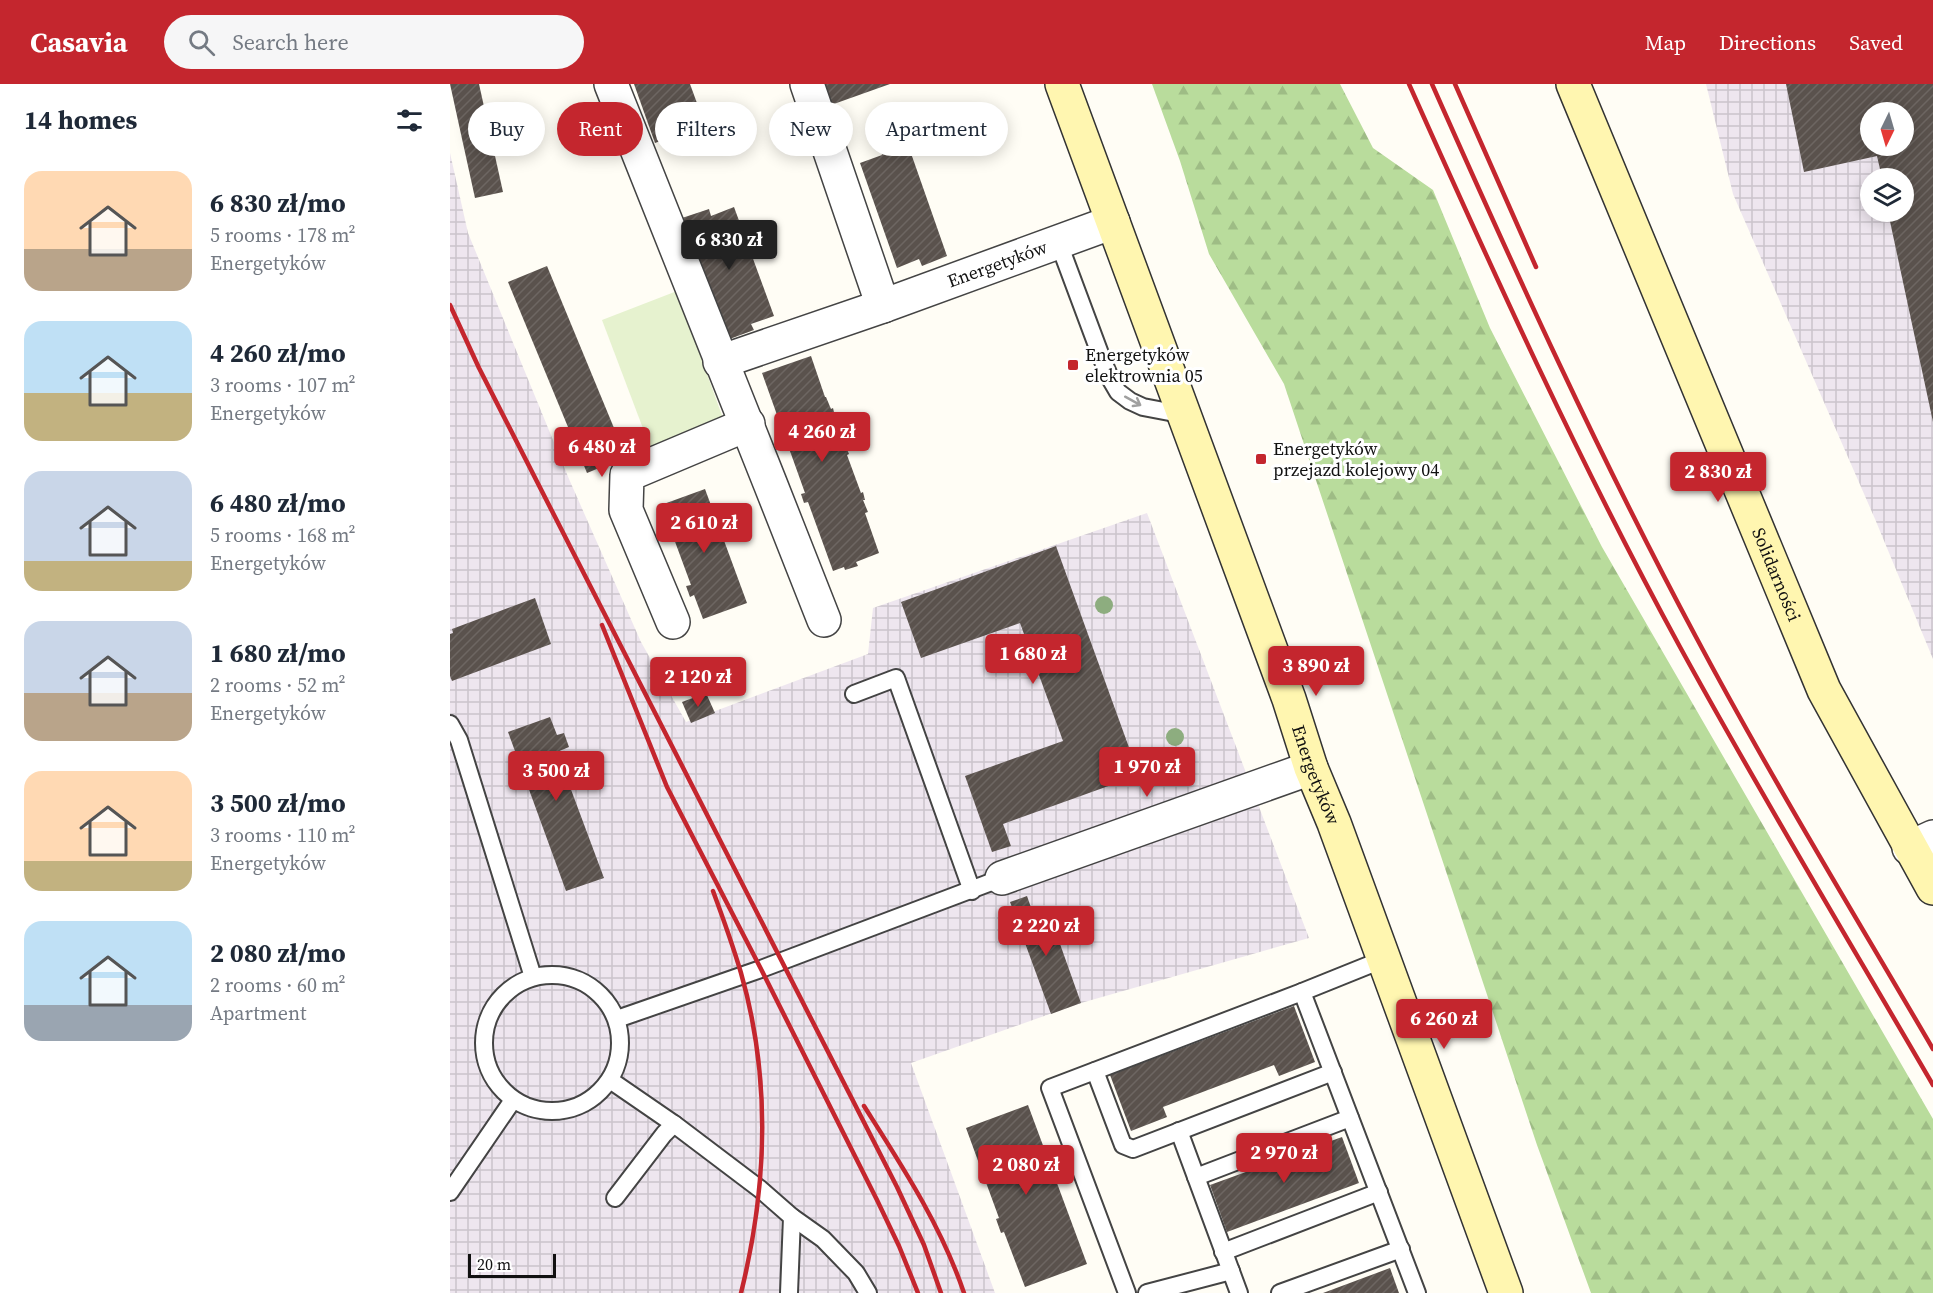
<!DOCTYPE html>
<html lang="en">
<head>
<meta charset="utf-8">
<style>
  body { margin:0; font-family:"Source Serif 4",serif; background:#f6f6f7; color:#1f2937; height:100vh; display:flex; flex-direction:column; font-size:22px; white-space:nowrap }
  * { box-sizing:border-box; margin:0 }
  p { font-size:20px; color:#747a83 }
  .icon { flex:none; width:33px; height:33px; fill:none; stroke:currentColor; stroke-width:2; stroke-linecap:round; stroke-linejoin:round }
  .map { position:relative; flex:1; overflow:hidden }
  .side { display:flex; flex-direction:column; background:#fff; width:450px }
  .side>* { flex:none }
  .banner { position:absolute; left:18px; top:18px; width:570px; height:54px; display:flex; gap:12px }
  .needle { width:39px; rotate:185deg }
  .fabs { position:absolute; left:1410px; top:18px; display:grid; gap:12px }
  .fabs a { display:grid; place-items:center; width:54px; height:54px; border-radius:50%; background:#fff; box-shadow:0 3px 15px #0003; font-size:30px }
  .scale { position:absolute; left:18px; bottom:15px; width:88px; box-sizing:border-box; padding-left:6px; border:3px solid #111; border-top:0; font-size:16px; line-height:21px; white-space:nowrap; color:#111; -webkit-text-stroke:4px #fff; paint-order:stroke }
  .price { position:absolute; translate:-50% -51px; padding:0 14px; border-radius:6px; background:#c4262e; color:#fff; font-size:20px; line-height:39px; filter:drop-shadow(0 2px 3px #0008) }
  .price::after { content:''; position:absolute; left:50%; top:36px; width:18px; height:14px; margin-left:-9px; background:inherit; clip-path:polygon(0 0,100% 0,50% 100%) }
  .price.current { background:#222; color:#fff }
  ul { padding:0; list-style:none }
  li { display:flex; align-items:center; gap:18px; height:150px; padding:0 24px }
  li span { display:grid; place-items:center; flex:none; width:168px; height:120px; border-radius:18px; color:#555 }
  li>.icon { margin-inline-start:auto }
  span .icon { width:72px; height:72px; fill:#fffc; stroke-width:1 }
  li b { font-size:26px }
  h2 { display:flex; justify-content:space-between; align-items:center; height:72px; padding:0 24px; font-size:26px }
  .tag { padding:0 21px; border-radius:27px; background:#fff; box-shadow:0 3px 15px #0003; font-size:21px; line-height:54px }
  .tag.current { background:#c4262e; color:#fff }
  header { display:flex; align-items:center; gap:36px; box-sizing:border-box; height:84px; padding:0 30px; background:#c4262e; color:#fff }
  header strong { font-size:28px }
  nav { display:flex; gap:33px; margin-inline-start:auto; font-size:21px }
  .search { width:420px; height:54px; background:#f6f6f7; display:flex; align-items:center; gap:15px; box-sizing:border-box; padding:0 21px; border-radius:33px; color:#747a83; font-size:22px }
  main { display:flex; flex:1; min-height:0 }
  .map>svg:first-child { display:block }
</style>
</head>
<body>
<header>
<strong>Casavia</strong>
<div class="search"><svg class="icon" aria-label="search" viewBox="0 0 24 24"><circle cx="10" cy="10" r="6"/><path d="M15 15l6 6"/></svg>Search here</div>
<nav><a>Map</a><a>Directions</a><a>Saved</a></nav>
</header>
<main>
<section class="side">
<h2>14 homes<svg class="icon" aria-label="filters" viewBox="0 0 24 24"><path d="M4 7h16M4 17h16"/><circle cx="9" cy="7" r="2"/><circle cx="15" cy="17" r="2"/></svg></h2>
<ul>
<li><span style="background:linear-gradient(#ffd9b3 65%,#b9a48a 0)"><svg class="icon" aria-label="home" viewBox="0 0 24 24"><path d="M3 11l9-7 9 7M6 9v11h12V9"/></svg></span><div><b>6 830 zł/mo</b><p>5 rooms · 178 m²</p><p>Energetyków</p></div></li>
<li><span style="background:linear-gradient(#bfe0f5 60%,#c2b280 0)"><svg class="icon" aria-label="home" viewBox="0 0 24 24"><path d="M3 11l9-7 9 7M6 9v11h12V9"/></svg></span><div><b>4 260 zł/mo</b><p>3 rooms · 107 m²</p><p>Energetyków</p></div></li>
<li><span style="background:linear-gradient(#c9d6e8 75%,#c2b280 0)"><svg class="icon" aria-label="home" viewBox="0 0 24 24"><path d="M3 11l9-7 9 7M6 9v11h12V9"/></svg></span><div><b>6 480 zł/mo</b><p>5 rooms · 168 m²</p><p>Energetyków</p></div></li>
<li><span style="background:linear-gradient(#c9d6e8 60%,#b9a48a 0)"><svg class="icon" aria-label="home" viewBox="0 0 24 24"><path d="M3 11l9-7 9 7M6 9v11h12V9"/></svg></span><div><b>1 680 zł/mo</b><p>2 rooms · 52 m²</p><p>Energetyków</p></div></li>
<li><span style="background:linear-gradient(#ffd9b3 75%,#c2b280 0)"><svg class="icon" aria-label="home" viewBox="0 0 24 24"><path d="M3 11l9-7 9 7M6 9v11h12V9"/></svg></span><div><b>3 500 zł/mo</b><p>3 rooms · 110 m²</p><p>Energetyków</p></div></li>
<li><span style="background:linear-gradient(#bfe0f5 70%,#9aa5b1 0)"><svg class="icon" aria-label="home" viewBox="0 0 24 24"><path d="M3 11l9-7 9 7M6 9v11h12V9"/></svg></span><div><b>2 080 zł/mo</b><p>2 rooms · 60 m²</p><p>Apartment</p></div></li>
</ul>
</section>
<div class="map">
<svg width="1483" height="1209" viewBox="0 0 1483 1209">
  <defs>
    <pattern id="industrial-grid" width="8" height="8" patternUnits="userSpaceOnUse" patternTransform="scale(1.5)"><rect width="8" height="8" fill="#eee6ef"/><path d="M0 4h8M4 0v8" fill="none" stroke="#cbc4cc"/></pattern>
    <pattern id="forest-firs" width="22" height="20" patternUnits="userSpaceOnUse" patternTransform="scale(1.5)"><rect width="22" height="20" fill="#b9dc9c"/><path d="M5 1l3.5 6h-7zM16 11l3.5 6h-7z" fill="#9ebc85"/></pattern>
    <pattern id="building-hatch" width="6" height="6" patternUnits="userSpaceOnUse" patternTransform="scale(1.5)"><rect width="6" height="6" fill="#5a524d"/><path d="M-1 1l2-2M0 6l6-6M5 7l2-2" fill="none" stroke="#6d6662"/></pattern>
  </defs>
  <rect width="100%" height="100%" fill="#fffdf5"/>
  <g fill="url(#industrial-grid)" fill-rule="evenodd">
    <path d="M1256 0H1483V575L1425 435 1283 110ZM1420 28H1454V62H1420ZM1420 94H1454V128H1420Z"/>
    <polygon points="0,69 18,149 119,395 191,558 236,638 418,570 423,524 697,429 859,854 631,919 461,979 545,1209 0,1209"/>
  </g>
  <polygon fill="url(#forest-firs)" points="702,0 890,0 923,64 983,106 1040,244 1152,463 1483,1035 1483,1209 1141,1209 1087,1061 834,300 759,170 730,77"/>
  <polygon fill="#e6f2cf" points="227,207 274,337 200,363 152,236"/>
  <g fill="url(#building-hatch)" fill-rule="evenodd">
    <polygon points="0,0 29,0 53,108 25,114"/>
    <polygon points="184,0 240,0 255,41 205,59"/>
    <polygon points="373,0 440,0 381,21"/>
    <path d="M1336 0H1483V338L1438 128H1454V94H1432L1427 72 1354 88ZM1420 28H1454V62H1420Z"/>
    <polygon points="456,55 497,172 472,182 469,175 447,184 410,79 432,71 430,64"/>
    <polygon points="284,123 324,232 301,240 304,246 277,256 232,134 259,125 261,132"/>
    <polygon points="97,182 176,373 137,389 58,198"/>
    <polygon points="361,272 375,313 376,313 381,325 383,324 385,332 383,332 399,370 397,371 411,409 413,408 415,416 413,416 418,428 415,429 429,469 406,478 408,482 395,486 394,483 383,487 358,418 354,419 351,410 355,409 312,289"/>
    <polygon points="255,405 297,519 253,535 244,511 240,513 236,502 241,501 224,455 219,457 216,447 220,445 211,421"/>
    <polygon points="606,462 689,691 553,740 561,762 542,768 515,692 613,657 570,539 471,574 451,518"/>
    <polygon points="85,514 101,560 2,597 0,592 0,550 3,549 2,545"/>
    <polygon points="256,609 265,629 241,639 232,618"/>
    <polygon points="100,633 107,651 114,649 119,663 107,668 154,794 116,807 58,648"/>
    <polygon points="577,812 585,835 599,829 631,919 601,930 560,818"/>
    <polygon points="844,922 865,978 829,992 824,981 713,1023 717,1033 681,1047 660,991"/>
    <polygon points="578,1021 637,1180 575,1203 554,1148 551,1149 546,1135 549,1134 516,1044"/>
    <polygon points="892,1053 909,1099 777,1148 760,1101"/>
    <polygon points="940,1184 949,1209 873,1209"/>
  </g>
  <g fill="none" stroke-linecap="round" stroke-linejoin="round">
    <defs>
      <g id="lane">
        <polyline points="608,157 652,275 661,296 668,308 680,317 693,323 735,331"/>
        <polyline points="404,610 446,594 522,807"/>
        <polyline points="0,640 9,656 83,893"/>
        <polyline points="934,875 852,908 967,1209"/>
        <circle cx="102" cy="959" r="68"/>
        <polyline points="167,935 311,885 552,794"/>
        <polyline points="645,987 673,1061 683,1065 883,988"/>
        <polyline points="160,996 224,1040 310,1105 342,1133 373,1155 406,1189 418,1209"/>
        <polyline points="729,1047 789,1209"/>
        <polyline points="746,1093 900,1034"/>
        <polyline points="0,1108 63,1016"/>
        <polyline points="165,1114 214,1050 224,1040"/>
        <polyline points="773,1168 929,1108"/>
        <polyline points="339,1209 342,1133"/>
        <polyline points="677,1209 600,1004 852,908"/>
        <polyline points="697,1209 781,1187"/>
        <polyline points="830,1209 951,1165"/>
      </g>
      <g id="street">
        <path d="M161 0C232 179 304 357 374 536"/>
        <polyline points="357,0 433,222"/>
        <path id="s1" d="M270 278 433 222 663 138"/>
        <polyline points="223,538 176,426 177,391 298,340"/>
        <polyline points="1459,764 1483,753"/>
        <polyline points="552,794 861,684"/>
      </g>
      <g id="secondary">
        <path id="s2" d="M612 0 839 615 861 684 884 739 1056 1209"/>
        <path id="s3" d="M1123 0 1374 606 1483 804"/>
      </g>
    </defs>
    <use href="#lane" stroke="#444" stroke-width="20"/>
    <use href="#street" stroke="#444" stroke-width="36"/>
    <use href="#secondary" stroke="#333" stroke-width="36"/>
    <use href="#lane" stroke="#fff" stroke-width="16"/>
    <use href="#street" stroke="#fff" stroke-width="33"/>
    <use href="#secondary" stroke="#fff6b0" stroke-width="33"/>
    <g stroke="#c4262e" stroke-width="4.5">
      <path d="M959 0C1044 190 1130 380 1230 563 1311 711 1398 855 1483 1001"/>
      <path d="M982 0C1065 187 1149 372 1246 553 1320 692 1403 828 1483 965"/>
      <polyline points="1005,0 1086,183"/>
      <polyline points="0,221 29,284 447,1103 474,1161 491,1209"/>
      <polyline points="152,541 217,703 311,885 427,1116 449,1162 468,1209"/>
      <path d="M263 807C273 834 283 862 291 889 321 994 317 1104 291 1209"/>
      <path d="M414 1022C452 1082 491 1141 514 1209"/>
    </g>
  </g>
  <g fill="#8dad7f">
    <circle cx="654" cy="521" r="9"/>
    <circle cx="725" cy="653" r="9"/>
  </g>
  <defs><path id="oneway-shaft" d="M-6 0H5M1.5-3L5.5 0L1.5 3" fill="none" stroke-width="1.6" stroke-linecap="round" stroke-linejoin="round" transform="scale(1.5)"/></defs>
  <use stroke="#a0a0a0" href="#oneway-shaft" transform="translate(683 317) rotate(29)"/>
  <g fill="#c4262e" stroke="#fff" stroke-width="2">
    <rect x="617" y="275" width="12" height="12" rx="3"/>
    <rect x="805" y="369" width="12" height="12" rx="3"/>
  </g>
  <g text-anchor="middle" stroke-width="6" stroke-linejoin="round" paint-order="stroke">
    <g font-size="18" fill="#111" stroke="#fff">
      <text dy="6" stroke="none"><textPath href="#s1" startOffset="294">Energetyków</textPath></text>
      <text dy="6" stroke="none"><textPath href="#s3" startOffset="531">Solidarności</textPath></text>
      <text dy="6" stroke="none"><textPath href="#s2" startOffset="736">Energetyków</textPath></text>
    </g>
    <g font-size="18" fill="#111" stroke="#fff" text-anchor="start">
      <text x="635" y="277">Energetyków<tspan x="635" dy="21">elektrownia 05</tspan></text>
      <text x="823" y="371">Energetyków<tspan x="823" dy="21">przejazd kolejowy 04</tspan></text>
    </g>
  </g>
</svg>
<div class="fabs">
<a><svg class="needle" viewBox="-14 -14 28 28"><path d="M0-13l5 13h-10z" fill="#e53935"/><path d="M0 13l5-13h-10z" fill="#747a83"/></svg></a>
<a><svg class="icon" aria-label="layers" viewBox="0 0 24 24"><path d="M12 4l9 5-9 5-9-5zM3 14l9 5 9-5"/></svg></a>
</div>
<div class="scale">20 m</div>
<b class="price current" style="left:279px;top:187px">6 830 zł</b>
<b class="price" style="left:372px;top:379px">4 260 zł</b>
<b class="price" style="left:152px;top:394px">6 480 zł</b>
<b class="price" style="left:1268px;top:419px">2 830 zł</b>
<b class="price" style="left:254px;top:470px">2 610 zł</b>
<b class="price" style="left:583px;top:601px">1 680 zł</b>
<b class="price" style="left:866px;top:613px">3 890 zł</b>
<b class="price" style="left:248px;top:624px">2 120 zł</b>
<b class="price" style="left:697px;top:714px">1 970 zł</b>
<b class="price" style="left:106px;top:718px">3 500 zł</b>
<b class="price" style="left:596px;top:873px">2 220 zł</b>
<b class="price" style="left:994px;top:966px">6 260 zł</b>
<b class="price" style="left:834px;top:1100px">2 970 zł</b>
<b class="price" style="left:576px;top:1112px">2 080 zł</b>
<div class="banner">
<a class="tag">Buy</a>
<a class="tag current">Rent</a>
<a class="tag">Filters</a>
<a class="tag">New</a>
<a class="tag">Apartment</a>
</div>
</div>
</main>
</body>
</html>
